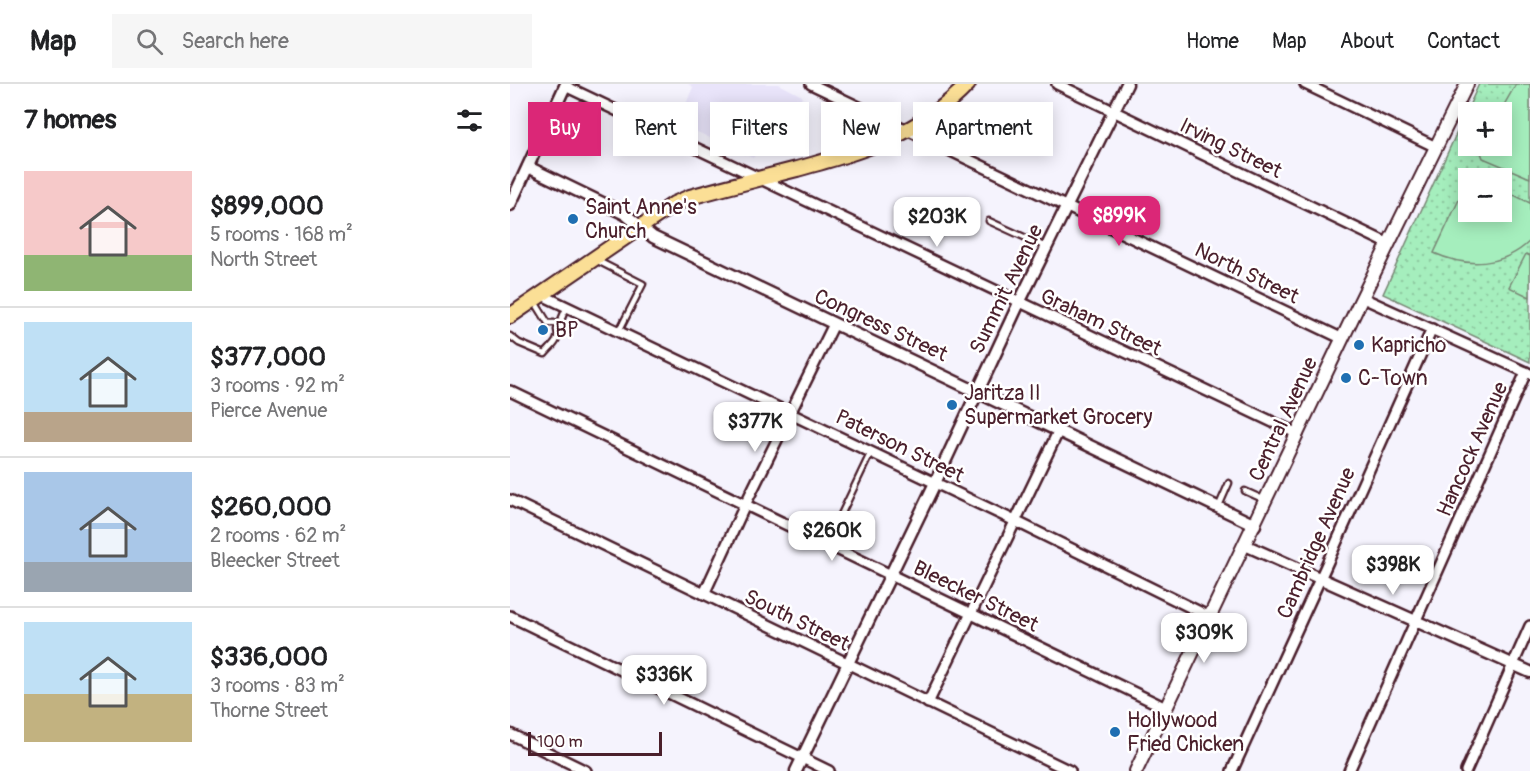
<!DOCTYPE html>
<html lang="en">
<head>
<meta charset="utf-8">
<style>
  body { margin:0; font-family:Pangolin,sans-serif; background:#f6f6f6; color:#202124; height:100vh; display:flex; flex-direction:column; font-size:22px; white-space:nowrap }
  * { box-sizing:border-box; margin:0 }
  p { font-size:20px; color:#757577 }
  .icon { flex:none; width:33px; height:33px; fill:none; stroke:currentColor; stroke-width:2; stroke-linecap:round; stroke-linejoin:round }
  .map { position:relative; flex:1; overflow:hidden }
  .panel { display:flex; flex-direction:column; background:#fff; width:510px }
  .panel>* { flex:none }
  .banner { position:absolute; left:18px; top:18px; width:570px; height:54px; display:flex; gap:12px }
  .tools { position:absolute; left:948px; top:18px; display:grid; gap:12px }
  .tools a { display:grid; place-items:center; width:54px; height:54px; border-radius:0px; background:#fff; box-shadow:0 3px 15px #0003; font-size:30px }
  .scale { position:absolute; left:18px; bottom:15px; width:134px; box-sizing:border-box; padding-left:6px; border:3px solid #4a1f2b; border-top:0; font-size:16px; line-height:21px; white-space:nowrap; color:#4a1f2b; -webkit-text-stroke:4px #fff; paint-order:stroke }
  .price { position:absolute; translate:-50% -51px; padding:0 14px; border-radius:12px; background:#fff; color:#222; font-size:20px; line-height:39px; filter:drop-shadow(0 2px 3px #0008) }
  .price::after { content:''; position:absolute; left:50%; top:36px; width:18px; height:14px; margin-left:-9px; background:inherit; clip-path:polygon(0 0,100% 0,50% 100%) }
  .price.on { background:#db2777; color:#fff }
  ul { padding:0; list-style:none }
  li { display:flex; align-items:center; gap:18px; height:150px; padding:0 24px }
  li+li { border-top:2px solid #e0e0e0 }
  li span { display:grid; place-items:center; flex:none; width:168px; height:120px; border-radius:0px; color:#555 }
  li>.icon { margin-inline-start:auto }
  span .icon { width:72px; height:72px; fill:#fffc; stroke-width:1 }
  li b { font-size:26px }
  h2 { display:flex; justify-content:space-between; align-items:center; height:72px; padding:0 24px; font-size:26px }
  .pill { padding:0 21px; border-radius:0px; background:#fff; box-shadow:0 3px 15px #0003; font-size:21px; line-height:54px }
  .pill.on { background:#db2777; color:#fff }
  header { display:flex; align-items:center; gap:36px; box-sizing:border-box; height:84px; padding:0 30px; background:#fff; border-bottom:2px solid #e0e0e0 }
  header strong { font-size:28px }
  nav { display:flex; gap:33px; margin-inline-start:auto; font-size:21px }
  .search { width:420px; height:54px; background:#f6f6f6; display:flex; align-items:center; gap:15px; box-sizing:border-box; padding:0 21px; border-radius:0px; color:#757577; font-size:22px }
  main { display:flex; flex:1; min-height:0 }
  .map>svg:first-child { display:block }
</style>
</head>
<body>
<header>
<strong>Map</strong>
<div class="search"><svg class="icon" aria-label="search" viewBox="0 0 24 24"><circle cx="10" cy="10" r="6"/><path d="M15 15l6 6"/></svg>Search here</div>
<nav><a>Home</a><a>Map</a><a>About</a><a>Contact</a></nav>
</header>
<main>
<section class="panel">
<h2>7 homes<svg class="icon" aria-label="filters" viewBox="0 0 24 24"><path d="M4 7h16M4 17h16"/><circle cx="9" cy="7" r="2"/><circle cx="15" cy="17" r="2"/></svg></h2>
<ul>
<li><span style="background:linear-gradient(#f6c9c9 70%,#8fb573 0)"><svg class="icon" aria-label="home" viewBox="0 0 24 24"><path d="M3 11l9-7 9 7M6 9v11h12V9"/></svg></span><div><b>$899,000</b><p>5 rooms · 168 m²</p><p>North Street</p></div></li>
<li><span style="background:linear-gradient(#bfe0f5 75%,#b9a48a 0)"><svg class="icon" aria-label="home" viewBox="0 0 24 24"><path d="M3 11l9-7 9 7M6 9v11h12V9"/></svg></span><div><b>$377,000</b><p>3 rooms · 92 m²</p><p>Pierce Avenue</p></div></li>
<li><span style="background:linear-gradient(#a9c7e8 75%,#9aa5b1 0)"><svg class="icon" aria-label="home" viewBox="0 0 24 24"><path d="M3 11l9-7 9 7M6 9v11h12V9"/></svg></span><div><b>$260,000</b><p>2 rooms · 62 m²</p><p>Bleecker Street</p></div></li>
<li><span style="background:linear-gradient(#bfe0f5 60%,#c2b280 0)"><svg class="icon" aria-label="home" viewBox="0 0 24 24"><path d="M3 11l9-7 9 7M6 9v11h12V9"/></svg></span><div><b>$336,000</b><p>3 rooms · 83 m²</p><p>Thorne Street</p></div></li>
</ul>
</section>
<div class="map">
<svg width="1020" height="687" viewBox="0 0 1020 687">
  <defs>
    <pattern id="green-dots" width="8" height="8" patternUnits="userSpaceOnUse" patternTransform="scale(1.5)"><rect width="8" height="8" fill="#a5eebd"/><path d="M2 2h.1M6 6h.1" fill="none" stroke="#90cca3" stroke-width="1.8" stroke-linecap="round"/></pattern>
  </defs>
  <rect width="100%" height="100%" fill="#f5f3fd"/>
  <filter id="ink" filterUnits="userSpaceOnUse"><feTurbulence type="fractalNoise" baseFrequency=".0167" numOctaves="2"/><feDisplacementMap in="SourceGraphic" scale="12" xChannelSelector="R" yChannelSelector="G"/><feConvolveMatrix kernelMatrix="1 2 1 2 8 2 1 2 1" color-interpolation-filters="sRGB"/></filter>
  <g filter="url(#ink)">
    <polygon fill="#e9e4fa" points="178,0 269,0 292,12 288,30 273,58 255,51 243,74 168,39 183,3"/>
    <path fill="url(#green-dots)" stroke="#788674" stroke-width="1.5" fill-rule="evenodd" d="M969 0H1020V278L873 210ZM958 28H992V62H958ZM958 94H992V128H958Z"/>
    <g fill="#a5eebd" stroke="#788674" stroke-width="1.5">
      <polygon points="1006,0 1020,0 1020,94 973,74 970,66 973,62 992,62 990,28"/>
      <path d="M961 90 970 94H958V128H992V105L1020 119V157C993 183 957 184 924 169Z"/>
      <polygon points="1016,170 1020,172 1020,213 999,203"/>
    </g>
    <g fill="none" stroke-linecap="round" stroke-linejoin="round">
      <defs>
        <g id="service">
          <polyline points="479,137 536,163"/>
          <polyline points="86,176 133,200 109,247"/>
          <polyline points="25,218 38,239 49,239"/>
          <path d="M0 252 9 259 35 270C41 263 51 256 47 246L54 229 57 224"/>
          <polyline points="735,407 755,416"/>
          <polyline points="708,424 719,399"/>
          <polyline points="317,460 361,368"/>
        </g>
        <g id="minor">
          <polyline points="301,0 833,255"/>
          <polyline points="547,0 879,160"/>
          <polyline points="795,0 926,63"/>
          <path d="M55 2C300 117 543 236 788 350"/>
          <polyline points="32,211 505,437 700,533"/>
          <polyline points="853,214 1020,290"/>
          <polyline points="0,307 656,624"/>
          <polyline points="0,416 560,687"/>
          <polyline points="194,510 235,421 324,240"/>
          <polyline points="0,532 319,687"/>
          <polyline points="418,619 548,348"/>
          <polyline points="0,650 76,687"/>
          <polyline points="722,687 815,484 922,245"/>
          <polyline points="839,687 1016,288"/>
          <polyline points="956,687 1020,542"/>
        </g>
        <g id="tertiary">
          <polyline points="18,83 115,130 143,153 745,441"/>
          <polyline points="0,121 56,0"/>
          <polyline points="735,461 1020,588"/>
          <polyline points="286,687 425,399 509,219 617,0"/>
        </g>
        <polyline id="secondary" points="626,687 847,224 957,0"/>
        <path id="primary" d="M0 232 164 120 180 113C216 103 252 94 287 85 352 67 410 51 458 0"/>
      </defs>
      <use href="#service" stroke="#4a1f2b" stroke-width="9"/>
      <use href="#minor" stroke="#4a1f2b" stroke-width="14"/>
      <use href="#tertiary" stroke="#4a1f2b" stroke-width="15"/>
      <use href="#secondary" stroke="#4a1f2b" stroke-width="16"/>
      <use href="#primary" stroke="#4a1f2b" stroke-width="18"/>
      <use href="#service" stroke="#fff" stroke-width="4.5"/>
      <use href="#minor" stroke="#fff" stroke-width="9"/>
      <use href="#tertiary" stroke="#fff" stroke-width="10"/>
      <use href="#secondary" stroke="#fff" stroke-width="12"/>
      <use href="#primary" stroke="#fbdf96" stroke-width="14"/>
    </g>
  </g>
  <g fill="#1f6fb2" stroke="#fff" stroke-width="2">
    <circle cx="63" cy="135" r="6"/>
    <circle cx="33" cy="246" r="6"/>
    <circle cx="849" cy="261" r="6"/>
    <circle cx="836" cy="294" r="6"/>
    <circle cx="442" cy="321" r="6"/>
    <circle cx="605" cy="648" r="6"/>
  </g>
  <g text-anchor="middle" stroke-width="5" stroke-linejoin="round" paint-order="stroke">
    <g font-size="21" fill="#4a1f2b" stroke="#fff">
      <text transform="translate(721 64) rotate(26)" y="7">Irving Street</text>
      <text transform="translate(737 189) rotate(26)" y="7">North Street</text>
      <text transform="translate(496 205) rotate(-64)" y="7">Summit Avenue</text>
      <text transform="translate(591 238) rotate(25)" y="7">Graham Street</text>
      <text transform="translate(371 241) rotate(25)" y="7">Congress Street</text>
      <text transform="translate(773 335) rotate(-65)" y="7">Central Avenue</text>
      <text transform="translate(390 362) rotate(26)" y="7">Paterson Street</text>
      <text transform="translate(962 365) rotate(-66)" y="7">Hancock Avenue</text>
      <text transform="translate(806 459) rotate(-66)" y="7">Cambridge Avenue</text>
      <text transform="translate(466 512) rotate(26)" y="7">Bleecker Street</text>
      <text transform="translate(287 536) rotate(26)" y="7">South Street</text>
    </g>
    <g font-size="21" fill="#4a1f2b" stroke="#fff" text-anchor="start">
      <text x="75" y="130">Saint Anne's<tspan x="75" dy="24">Church</tspan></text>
      <text x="45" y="253">BP</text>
      <text x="861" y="268">Kapricho</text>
      <text x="848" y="301">C-Town</text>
      <text x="454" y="316">Jaritza II<tspan x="454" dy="24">Supermarket Grocery</tspan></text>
      <text x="617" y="643">Hollywood<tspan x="617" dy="24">Fried Chicken</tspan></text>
    </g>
  </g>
</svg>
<div class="tools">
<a>+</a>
<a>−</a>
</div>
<div class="scale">100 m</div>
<b class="price on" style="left:609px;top:163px">$899K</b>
<b class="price" style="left:427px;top:164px">$203K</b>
<b class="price" style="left:245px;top:369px">$377K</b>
<b class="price" style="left:322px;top:478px">$260K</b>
<b class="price" style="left:883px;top:512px">$398K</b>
<b class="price" style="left:694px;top:580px">$309K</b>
<b class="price" style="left:154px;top:622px">$336K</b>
<div class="banner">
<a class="pill on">Buy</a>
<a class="pill">Rent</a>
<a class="pill">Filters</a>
<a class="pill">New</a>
<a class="pill">Apartment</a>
</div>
</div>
</main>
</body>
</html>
